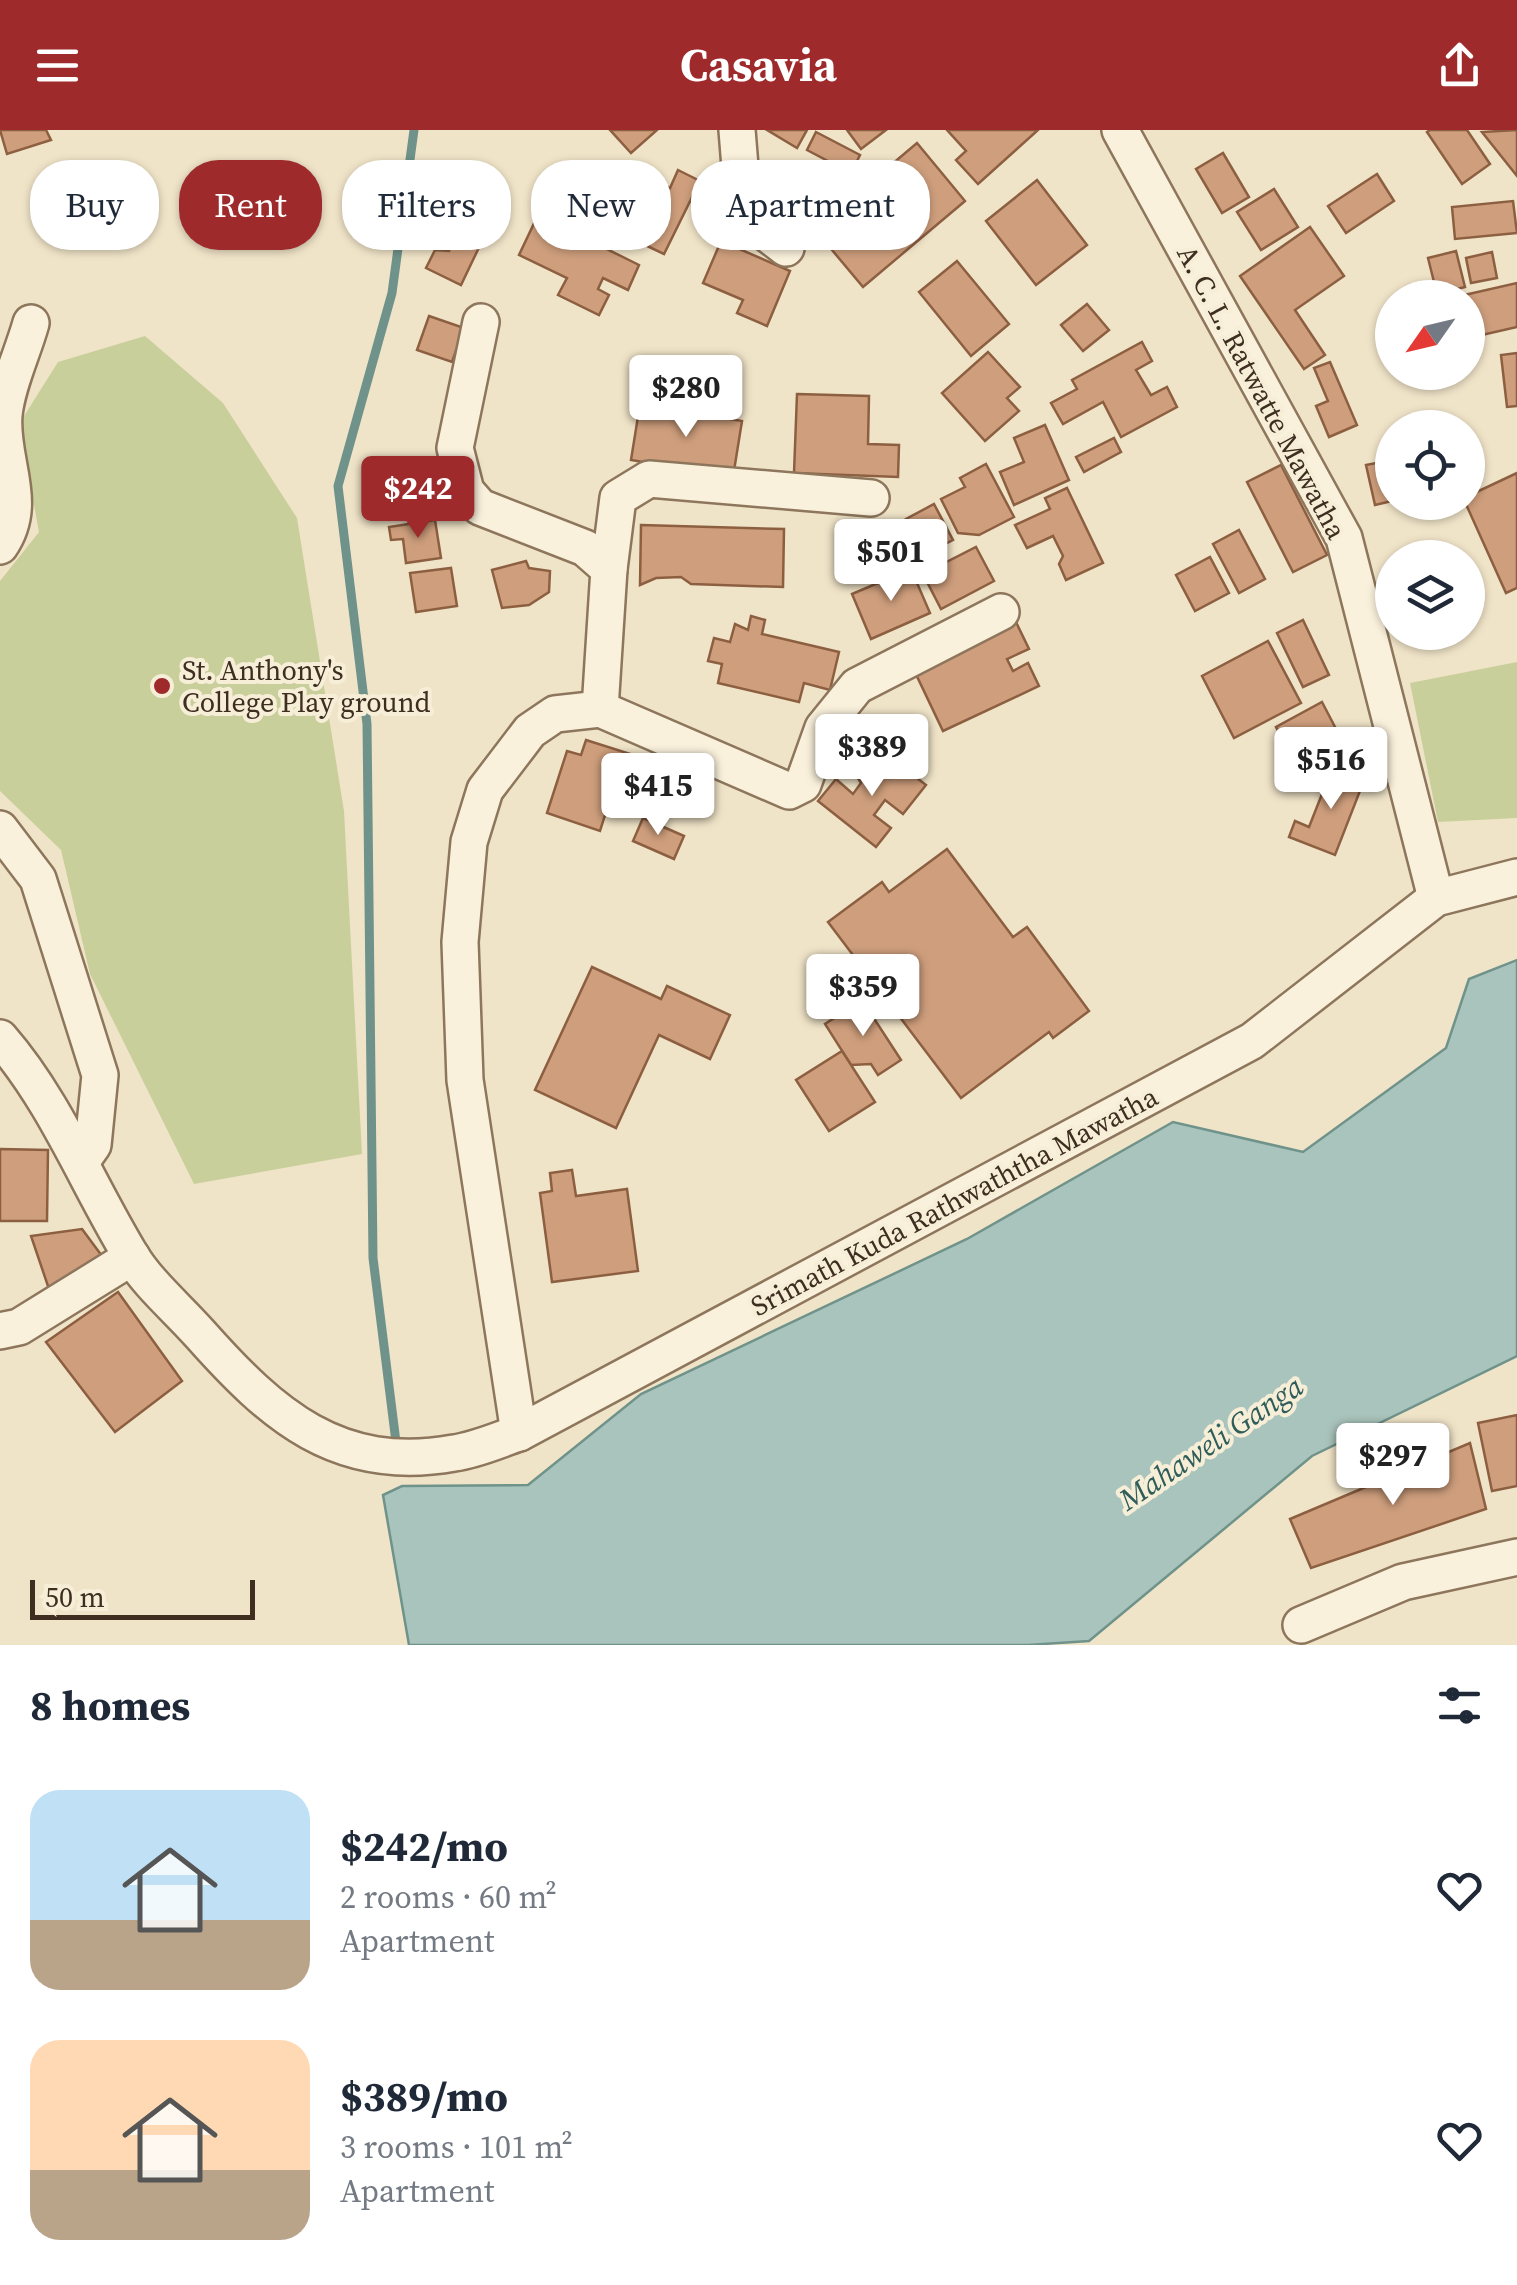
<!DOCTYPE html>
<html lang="en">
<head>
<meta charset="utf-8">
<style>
  body { margin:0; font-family:"Source Serif 4",serif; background:#f6f6f7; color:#1f2937; height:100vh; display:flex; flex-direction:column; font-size:38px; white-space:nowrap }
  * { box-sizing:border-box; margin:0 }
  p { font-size:32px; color:#747a83 }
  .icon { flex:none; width:55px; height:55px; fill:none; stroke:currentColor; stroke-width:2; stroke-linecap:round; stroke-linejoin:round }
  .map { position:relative; height:1515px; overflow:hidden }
  .drawer { display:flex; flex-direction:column; background:#fff; flex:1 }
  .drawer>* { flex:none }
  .banner { position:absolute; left:30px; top:30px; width:1000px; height:90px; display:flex; gap:20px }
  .needle { width:65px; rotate:236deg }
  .fabs { position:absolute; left:1375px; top:150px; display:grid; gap:20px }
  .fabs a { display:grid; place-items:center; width:110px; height:110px; border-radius:50%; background:#fff; box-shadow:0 2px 8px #0004; font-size:50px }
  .scale { position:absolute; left:30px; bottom:25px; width:225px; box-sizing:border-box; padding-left:10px; border:5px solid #3d2e20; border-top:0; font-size:28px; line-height:35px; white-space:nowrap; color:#3d2e20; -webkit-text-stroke:8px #f7eed8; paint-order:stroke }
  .price { position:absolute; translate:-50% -85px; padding:0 22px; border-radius:10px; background:#fff; color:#222; font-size:32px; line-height:65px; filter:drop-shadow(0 2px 5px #0008) }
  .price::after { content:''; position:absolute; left:50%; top:60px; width:30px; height:22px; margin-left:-15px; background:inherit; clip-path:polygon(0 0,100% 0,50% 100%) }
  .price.on { background:#9e2a2b; color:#fff }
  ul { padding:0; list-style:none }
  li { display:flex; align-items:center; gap:30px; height:250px; padding:0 30px }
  li span { display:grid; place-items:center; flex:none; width:280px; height:200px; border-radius:30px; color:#555 }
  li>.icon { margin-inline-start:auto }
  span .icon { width:120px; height:120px; fill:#fffc; stroke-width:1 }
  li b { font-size:42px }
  h2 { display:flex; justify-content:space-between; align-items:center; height:120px; padding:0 30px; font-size:42px }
  .chip { padding:0 35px; border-radius:40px; background:#fff; box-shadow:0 2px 8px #0004; font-size:35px; line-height:90px }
  .chip.on { background:#9e2a2b; color:#fff }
  header { display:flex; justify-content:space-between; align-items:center; height:130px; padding:0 30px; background:#9e2a2b; color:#fff; font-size:45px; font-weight:700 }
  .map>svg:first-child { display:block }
</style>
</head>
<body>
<header><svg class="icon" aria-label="menu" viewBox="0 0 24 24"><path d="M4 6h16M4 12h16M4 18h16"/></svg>Casavia<svg class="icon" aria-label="share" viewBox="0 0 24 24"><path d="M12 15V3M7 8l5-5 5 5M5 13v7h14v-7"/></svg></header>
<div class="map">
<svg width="1517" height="1515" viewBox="0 0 1517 1515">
  <rect width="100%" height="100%" fill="#f0e4c8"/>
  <g fill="#c9cf9b">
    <polygon points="145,206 223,273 297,388 344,681 362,1024 194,1054 90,844 61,720 0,661 0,451 39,402 19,294 58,232"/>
    <polygon points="1517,532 1517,688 1438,692 1410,553"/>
  </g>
  <polygon fill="#a9c4bc" stroke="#6f938a" stroke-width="2.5" points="1517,830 1517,1226 1312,1326 1089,1511 1028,1515 409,1515 383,1365 402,1356 528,1355 641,1264 967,1109 1173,992 1303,1022 1446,918 1469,849"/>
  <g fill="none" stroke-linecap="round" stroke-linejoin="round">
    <polyline stroke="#6f938a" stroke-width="9" points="397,1320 373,1128 367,594 338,356 392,163 414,0"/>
  </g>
  <g fill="#cf9f7d" stroke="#8d5f41" stroke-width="2.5">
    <polygon points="0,0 46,0 51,10 7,24"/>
    <polygon points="610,0 657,0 631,23"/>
    <polygon points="767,0 807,0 797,18"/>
    <polygon points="847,0 886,0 861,19"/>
    <polygon points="947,0 1038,0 978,54 956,30 966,21"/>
    <polygon points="1430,0 1467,0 1490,34 1462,54 1427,2"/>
    <polygon points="1517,0 1517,46 1482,2"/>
    <polygon points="816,2 860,25 851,43 807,20"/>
    <polygon points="917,13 965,71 863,157 827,114 871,77 859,62"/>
    <polygon points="1223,23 1249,67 1222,83 1196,39"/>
    <polygon points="678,40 700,51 664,124 630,108 658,52 670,58"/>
    <polygon points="1377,44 1394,71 1346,103 1328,76"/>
    <polygon points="1037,50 1087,115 1036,155 986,91"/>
    <polygon points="1274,59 1298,97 1261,120 1237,82"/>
    <polygon points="1513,71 1517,103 1455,109 1452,77"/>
    <polygon points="538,85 639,135 628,160 603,148 598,159 609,165 599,185 558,165 567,148 519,125"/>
    <polygon points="461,96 484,107 461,155 426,138 435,120 449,121"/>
    <polygon points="1310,97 1344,146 1295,180 1325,225 1304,239 1240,146"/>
    <polygon points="721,111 790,141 767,196 737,183 743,170 703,153"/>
    <polygon points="1456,121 1465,157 1437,164 1428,128"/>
    <polygon points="1492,122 1497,148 1471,153 1466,128"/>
    <polygon points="957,131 1009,194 971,226 919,162"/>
    <polygon points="1517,153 1517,197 1469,208 1468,168 1460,166"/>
    <polygon points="1087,174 1109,200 1083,221 1061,195"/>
    <polygon points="429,186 464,198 452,232 417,220"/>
    <polygon points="1142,212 1152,231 1136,240 1151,265 1167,257 1177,277 1121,307 1103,272 1063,294 1051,273 1077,259 1072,250"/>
    <polygon points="988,222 1020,257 1007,268 1019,281 985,311 942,263"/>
    <polygon points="1517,223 1517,276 1507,277 1501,225"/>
    <polygon points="1330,232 1357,295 1329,307 1316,276 1328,271 1314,238"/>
    <polygon points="797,264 869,266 868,314 899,315 898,347 794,343"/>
    <polygon points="640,274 742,291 733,347 631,330"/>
    <polygon points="1045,295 1069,350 1014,375 1000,342 1024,332 1014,308"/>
    <polygon points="1114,308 1121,322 1084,342 1076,327"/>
    <polygon points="1392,330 1392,371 1375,375 1366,335"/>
    <polygon points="986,334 1014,387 979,405 958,403 941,369 965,357 960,348"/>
    <polygon points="1281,335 1327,425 1293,442 1247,352"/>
    <polygon points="1517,343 1517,458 1506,463 1465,372 1468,366"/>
    <polygon points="1067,358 1103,433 1066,450 1059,434 1063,426 1053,406 1027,418 1015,395 1050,379 1045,368"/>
    <polygon points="934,374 953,410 925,424 906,389"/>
    <polygon points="435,390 441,428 406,433 403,409 391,410 389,397"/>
    <polygon points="641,395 784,399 783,457 691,454 681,447 656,448 640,455"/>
    <polygon points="1239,400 1265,449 1239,463 1213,414"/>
    <polygon points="976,417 994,451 941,479 923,444"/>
    <polygon points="1210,427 1229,463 1195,481 1176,445"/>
    <polygon points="526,431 529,438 550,441 549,462 529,475 502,478 492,440"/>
    <polygon points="451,438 457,476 416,482 410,443"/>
    <polygon points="911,439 930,483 871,509 852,464"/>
    <polygon points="751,486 765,490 762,504 839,522 830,560 804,553 799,572 718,553 722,534 708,531 714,508 730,512 735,494 748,500"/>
    <polygon points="1015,490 1029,519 1007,529 1013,541 1028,533 1039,556 943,601 913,538"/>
    <polygon points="1303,490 1329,545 1303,557 1277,503"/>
    <polygon points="1268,511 1301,573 1234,608 1202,546"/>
    <polygon points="1322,572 1335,597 1289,621 1276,597"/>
    <polygon points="586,610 643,628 639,642 630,639 621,666 612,663 600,701 547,683 567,621 581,625"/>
    <polygon points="866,629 890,648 900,635 926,655 903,684 885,670 874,685 891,698 876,717 818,671 836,649 853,664 861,653 855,643"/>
    <polygon points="1333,636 1365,648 1335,725 1289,707 1295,691 1309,697"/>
    <polygon points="643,688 684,706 674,729 633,711"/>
    <polygon points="947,719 1013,807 1027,797 1089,881 1053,908 1049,902 961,968 828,792 882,752 889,762"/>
    <polygon points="592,837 661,869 667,856 730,885 710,929 659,905 616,998 535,960"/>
    <polygon points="862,870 901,930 878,945 871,934 851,935 825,894"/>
    <polygon points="842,921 875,972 829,1001 796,950"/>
    <polygon points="0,1019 48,1020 47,1091 0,1091"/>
    <polygon points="572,1040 576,1066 627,1059 638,1141 552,1152 540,1063 552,1061 550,1043"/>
    <polygon points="82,1099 102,1126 50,1162 31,1106"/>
    <polygon points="118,1162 182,1251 115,1302 46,1212"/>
    <polygon points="1517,1285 1517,1356 1492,1361 1478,1293"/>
    <polygon points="1470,1313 1486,1379 1311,1438 1290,1389"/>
  </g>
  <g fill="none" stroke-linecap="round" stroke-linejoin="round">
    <defs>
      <g id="minor">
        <polyline points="737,0 744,86 786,118"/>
        <polyline points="1120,0 1344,408 1436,768"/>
        <polyline points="481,192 455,318 466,361 480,377 585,418 609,439"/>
        <path d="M0 416C30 373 0 331 4 285 7 255 23 222 31 193"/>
        <polyline points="600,579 609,439 618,368 649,349 871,368"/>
        <polyline points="0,699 38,749 100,945 93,1015 81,1032"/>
        <path d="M0 908C55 971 87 1053 130 1124 147 1153 177 1178 200 1204 272 1285 338 1344 454 1323 476 1320 498 1310 519 1303L1252 911 1436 768 1517 747"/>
        <polyline points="0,1201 19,1197 132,1127"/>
        <polyline points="519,1303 465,950 460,812 469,712 485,660 530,601 555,584 600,579 789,661 803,654 823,598 857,556 1001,482"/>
        <polyline points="1301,1495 1403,1452 1517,1427"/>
      </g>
    </defs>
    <use href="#minor" stroke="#8d765c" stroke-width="40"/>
    <use href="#minor" stroke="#faf1dc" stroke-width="35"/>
  </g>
  <circle fill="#9e2a2b" stroke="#f7eed8" stroke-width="4" cx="162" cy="556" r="10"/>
  <g text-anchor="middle" stroke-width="8" stroke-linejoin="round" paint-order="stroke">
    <g font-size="28" fill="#3d2e20" stroke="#f7eed8">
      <text transform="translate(1262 262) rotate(62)" y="10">A. C. L. Ratwatte Mawatha</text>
      <text transform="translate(954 1071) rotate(-28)" y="10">Srimath Kuda Rathwaththa Mawatha</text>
    </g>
    <g font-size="28" fill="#3d2e20" stroke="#f7eed8" text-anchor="start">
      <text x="182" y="550">St. Anthony's<tspan x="182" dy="32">College Play ground</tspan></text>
    </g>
    <g font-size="30" font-style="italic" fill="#2f5d5a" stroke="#f7eed8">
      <text transform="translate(1211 1313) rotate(-34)" y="10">Mahaweli Ganga</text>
    </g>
  </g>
</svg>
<div class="fabs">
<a><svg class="needle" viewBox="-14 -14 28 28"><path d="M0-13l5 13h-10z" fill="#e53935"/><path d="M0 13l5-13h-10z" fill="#747a83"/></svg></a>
<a><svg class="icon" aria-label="locate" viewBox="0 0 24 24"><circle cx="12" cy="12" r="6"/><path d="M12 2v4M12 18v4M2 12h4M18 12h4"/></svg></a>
<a><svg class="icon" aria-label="layers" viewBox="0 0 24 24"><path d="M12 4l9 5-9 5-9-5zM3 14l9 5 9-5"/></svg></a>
</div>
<div class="scale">50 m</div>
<b class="price" style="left:686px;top:310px">$280</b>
<b class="price on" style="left:418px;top:411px">$242</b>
<b class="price" style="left:891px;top:474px">$501</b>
<b class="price" style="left:872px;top:669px">$389</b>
<b class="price" style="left:1331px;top:682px">$516</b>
<b class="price" style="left:658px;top:708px">$415</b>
<b class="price" style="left:863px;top:909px">$359</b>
<b class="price" style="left:1393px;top:1378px">$297</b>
<div class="banner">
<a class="chip">Buy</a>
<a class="chip on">Rent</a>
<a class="chip">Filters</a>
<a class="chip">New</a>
<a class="chip">Apartment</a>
</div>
</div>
<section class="drawer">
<h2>8 homes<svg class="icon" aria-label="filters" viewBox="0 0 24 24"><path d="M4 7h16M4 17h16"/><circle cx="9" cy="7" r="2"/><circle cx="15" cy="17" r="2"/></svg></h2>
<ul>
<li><span style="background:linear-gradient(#bfe0f5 65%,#b9a48a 0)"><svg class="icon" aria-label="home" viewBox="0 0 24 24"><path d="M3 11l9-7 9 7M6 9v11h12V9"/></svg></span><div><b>$242/mo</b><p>2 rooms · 60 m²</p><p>Apartment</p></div><svg class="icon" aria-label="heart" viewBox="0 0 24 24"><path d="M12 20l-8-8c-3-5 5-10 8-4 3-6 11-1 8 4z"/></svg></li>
<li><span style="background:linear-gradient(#ffd9b3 65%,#b9a48a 0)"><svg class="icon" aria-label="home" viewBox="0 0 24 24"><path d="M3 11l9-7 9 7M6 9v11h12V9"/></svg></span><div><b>$389/mo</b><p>3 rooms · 101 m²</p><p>Apartment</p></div><svg class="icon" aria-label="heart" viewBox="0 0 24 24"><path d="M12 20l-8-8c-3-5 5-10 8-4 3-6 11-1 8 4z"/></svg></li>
</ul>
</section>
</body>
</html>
